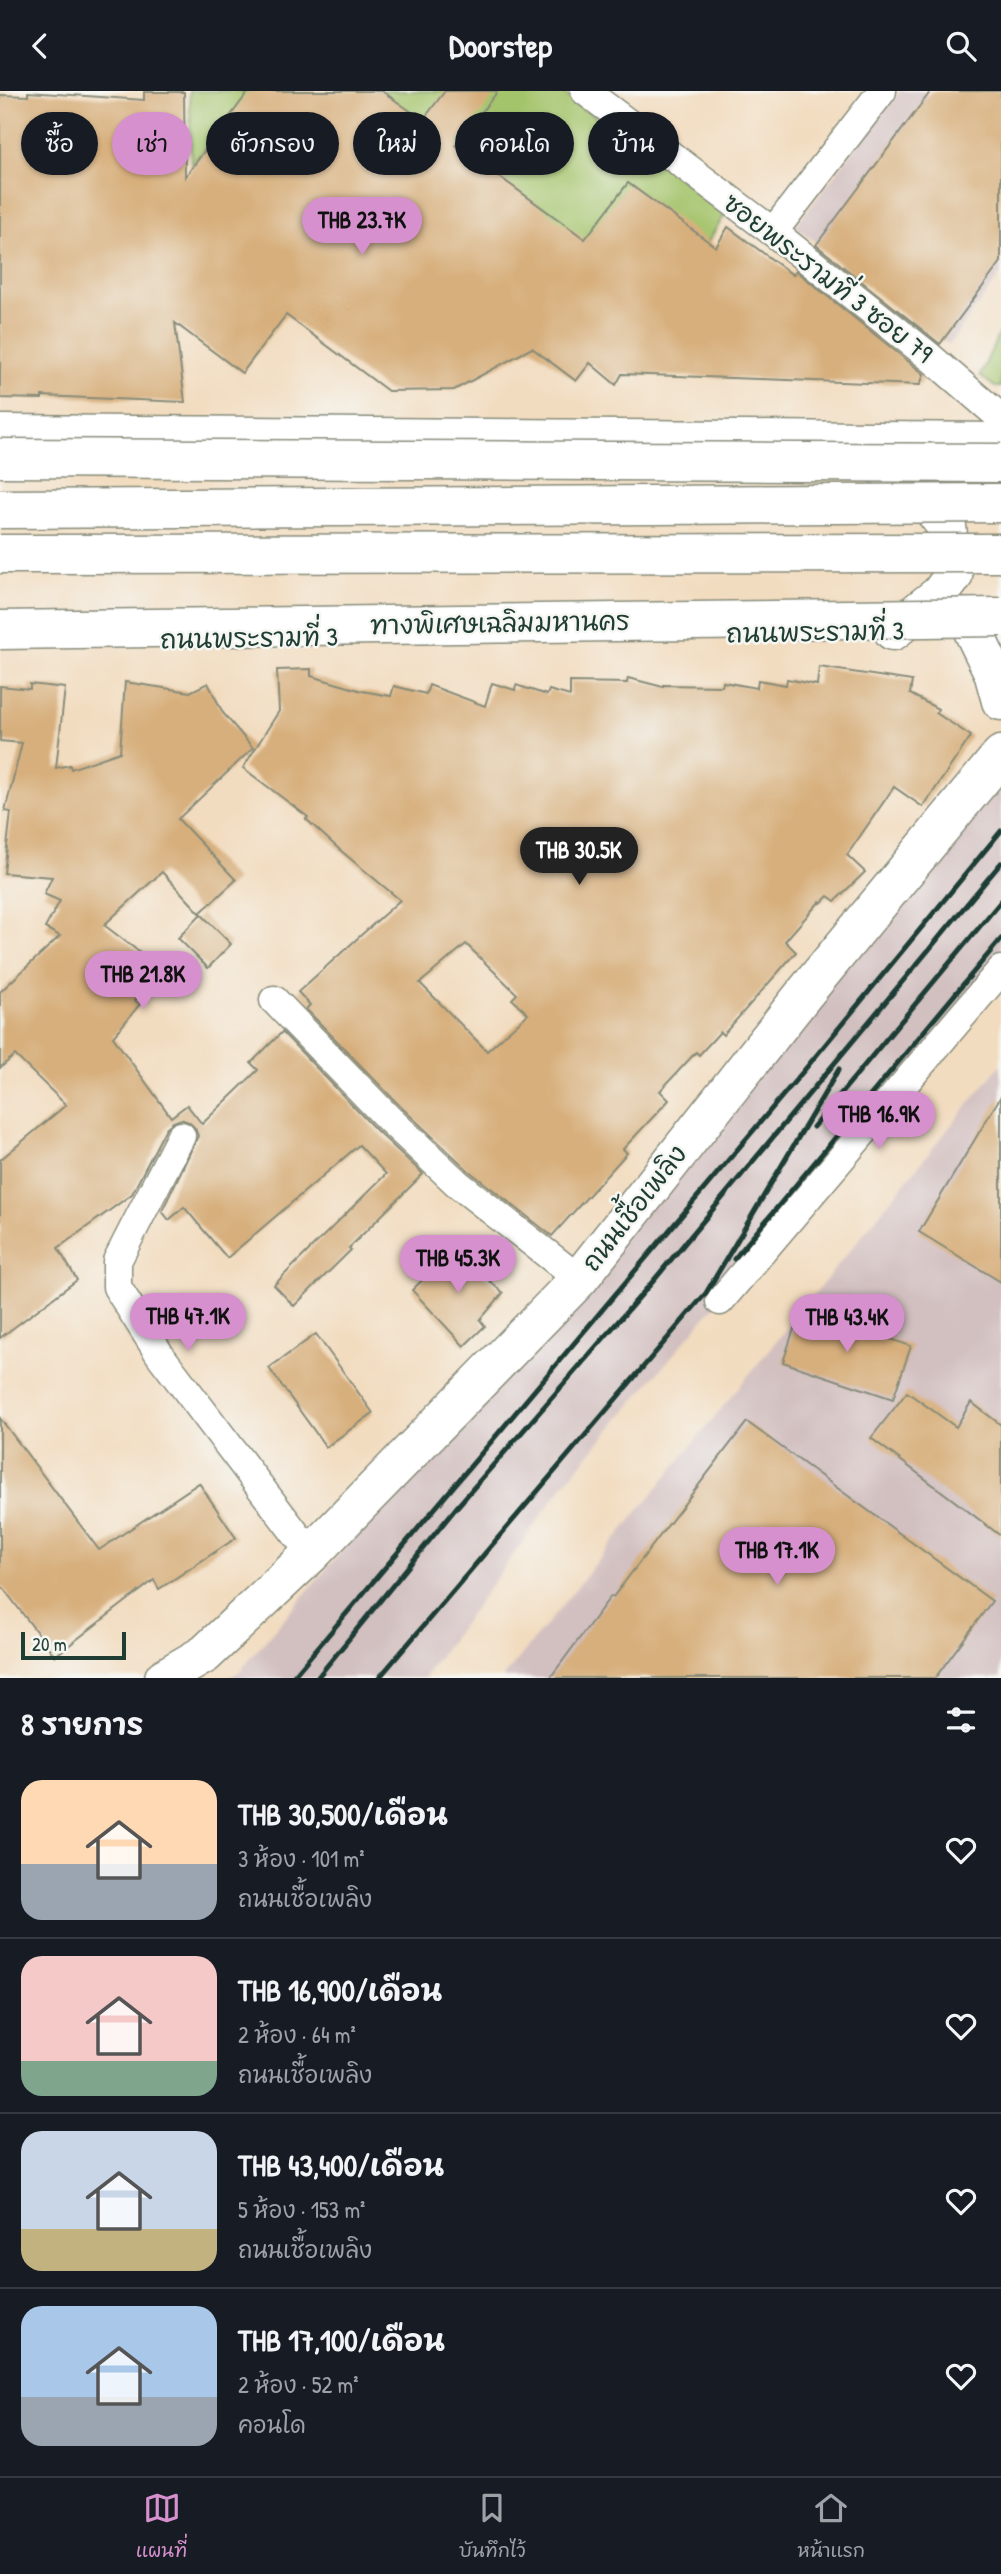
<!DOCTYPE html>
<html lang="th">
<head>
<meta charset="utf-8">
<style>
  body { margin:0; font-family:"Patrick Hand","Playpen Sans Thai",sans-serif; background:#242831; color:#f1f3f6; height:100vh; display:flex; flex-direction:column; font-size:26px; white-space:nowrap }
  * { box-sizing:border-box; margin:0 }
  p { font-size:23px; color:#9ea1a6 }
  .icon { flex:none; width:38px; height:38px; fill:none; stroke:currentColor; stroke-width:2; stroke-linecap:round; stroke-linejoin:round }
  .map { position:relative; height:1587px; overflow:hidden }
  .drawer { display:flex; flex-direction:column; background:#171b24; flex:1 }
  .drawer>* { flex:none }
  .hud { position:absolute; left:21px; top:21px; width:959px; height:63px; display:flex; gap:14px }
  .scale { position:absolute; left:21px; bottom:18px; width:105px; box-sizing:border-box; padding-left:7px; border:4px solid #1f3d34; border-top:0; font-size:19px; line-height:24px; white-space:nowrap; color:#1f3d34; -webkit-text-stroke:5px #f6f6f2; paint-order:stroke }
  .price { position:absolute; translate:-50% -60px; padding:0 16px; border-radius:24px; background:#d690ce; color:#111; font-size:23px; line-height:46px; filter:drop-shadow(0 2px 4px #0008) }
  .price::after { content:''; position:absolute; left:50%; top:42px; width:21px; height:16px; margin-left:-10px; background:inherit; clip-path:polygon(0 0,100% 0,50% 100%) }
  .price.current { background:#222; color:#fff }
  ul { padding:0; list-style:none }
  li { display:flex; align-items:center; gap:21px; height:175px; padding:0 21px }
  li+li { border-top:2px solid #363941 }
  li span { display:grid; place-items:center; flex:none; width:196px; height:140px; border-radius:21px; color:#555 }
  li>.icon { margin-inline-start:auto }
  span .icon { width:84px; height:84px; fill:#fffc; stroke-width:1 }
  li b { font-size:30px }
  h2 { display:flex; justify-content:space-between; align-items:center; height:84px; padding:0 21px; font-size:30px }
  .tag { padding:0 24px; border-radius:32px; background:#171b24; box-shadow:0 2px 5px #0004; font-size:24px; line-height:63px }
  .tag.current { background:#d690ce; color:#111 }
  header { display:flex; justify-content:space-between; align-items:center; height:91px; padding:0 21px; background:#171b24; font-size:32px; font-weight:800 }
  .menu { display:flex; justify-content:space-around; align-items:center; height:98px; border-top:2px solid #363941; background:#171b24; font-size:19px; color:#9ea1a6 }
  .menu a { display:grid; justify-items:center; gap:4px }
  .menu .current { color:#d690ce }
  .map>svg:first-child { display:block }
</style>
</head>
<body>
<header><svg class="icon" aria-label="back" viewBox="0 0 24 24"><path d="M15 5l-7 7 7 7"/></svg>Doorstep<svg class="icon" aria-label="search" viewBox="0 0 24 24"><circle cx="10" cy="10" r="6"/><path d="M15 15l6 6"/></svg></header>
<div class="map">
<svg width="1001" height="1587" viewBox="0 0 1001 1587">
  <rect width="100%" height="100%" fill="#f6f6f2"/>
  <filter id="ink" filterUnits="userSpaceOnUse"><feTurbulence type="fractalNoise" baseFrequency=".0143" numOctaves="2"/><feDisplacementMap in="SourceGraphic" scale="14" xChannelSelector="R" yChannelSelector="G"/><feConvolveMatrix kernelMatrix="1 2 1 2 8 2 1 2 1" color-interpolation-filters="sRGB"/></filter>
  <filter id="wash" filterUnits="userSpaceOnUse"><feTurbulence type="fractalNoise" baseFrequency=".00686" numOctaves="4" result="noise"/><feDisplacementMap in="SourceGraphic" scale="28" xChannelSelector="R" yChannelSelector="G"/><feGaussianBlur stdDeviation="1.57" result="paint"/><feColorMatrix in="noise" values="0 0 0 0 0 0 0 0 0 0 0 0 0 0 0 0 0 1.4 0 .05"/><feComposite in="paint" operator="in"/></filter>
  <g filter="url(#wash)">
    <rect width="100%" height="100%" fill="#f2dcbf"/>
    <g fill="#d2bfc0">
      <polygon points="900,0 922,0 1001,58 1001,183 949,254 795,135"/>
      <polygon points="1001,680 1001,875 565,1392 424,1587 227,1587 239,1581"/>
      <polygon points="1001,973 1001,1587 503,1587"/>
    </g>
    <g fill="#a4c46c" stroke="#628050" stroke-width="2">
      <polygon points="189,0 256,0 191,74 190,10"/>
      <polygon points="376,0 560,0 727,120 680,197 603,170"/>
      <polygon points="1001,238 1001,296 995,296 980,285"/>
    </g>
    <g id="blocks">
      <g fill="#d7af7c" fill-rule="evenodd">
        <polygon points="249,0 382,0 423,29 445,0 498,0 456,54 585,148 628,92 716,156 728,136 793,184 796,180 924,283 920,294 622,283 616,294 590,272 576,290 532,257 454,299 388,300 286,224 242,282 175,232 185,311 42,305 42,308 0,307 0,4 28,5 28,1 144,9 144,1 184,1 185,86"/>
        <polygon points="931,0 1001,0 1001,171 940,253 816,154"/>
        <path d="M819 576 912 590 910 603 938 618 936 622 971 645 923 716 894 696 847 764 865 781 835 810 828 805 821 812 820 810 785 850 796 861 723 944 720 941 699 964 696 961 660 1000 669 1009 623 1058 627 1062 552 1145 469 1080 401 1016 306 918 310 914 298 901 400 809 340 759 306 728 308 726 243 677 279 620 277 579 311 578V585L362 600 391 605 394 595 426 603 429 594 485 615 492 592 515 599 516 594 547 604 549 599 570 605V591L627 592 628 587 663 596V594L722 595 723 591 757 597 758 589 786 594 787 588 817 594ZM466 853 517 903 512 908 528 923 487 960 420 892Z"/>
        <polygon points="125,591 190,601 208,592 223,622 253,657 178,728 236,789 200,822 162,781 104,834 159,876 135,910 140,913 113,946 171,1026 187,1014 202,1033 258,979 251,972 282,941 377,1040 423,1083 349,1157 351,1159 294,1215 274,1194 386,1083 359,1054 227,1167 184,1116 169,1129 162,1120 198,1045 195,1037 189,1031 181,1028 173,1031 166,1037 132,1103 58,1157 77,1189 0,1247 0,1069 66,1014 15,964 0,977 0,901 60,845 45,837 60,810 44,803 52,786 4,782 11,721 5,720 22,652 0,650 0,595 30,598 30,593 65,597 56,677 70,674 71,678 120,661"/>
        <polygon points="201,823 231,853 208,877 178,847"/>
        <polygon points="1001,1005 1001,1191 919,1141"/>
        <polygon points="451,1155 503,1202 480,1229 485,1235 464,1255 412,1199 435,1177 431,1174"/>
        <polygon points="801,1217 911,1255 893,1308 783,1271"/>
        <polygon points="316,1243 373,1322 326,1356 269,1277"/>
        <polygon points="907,1301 956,1336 971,1311 1001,1334 1001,1445 871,1347"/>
        <polygon points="0,1327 99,1459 199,1392 236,1447 159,1498 154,1489 55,1565 0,1493"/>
        <polygon points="747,1331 992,1510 935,1587 550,1587 611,1505 613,1506"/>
      </g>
    </g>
  </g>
  <g filter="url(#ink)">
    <use href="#blocks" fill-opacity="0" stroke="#888c7a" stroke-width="2"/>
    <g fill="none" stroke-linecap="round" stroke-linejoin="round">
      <defs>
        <g id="street">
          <polyline points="585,0 773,141 930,266 1001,327"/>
          <polyline points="773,141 882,0"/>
          <polyline points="274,909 389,1028 458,1093 579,1188"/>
          <polyline points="181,1045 117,1170 117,1196 160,1264 311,1463"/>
          <polyline points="720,1210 1001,879"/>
        </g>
        <polyline id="secondary" points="164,1587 205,1563 311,1463 579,1188 804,903 1001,664"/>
        <g id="primary">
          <polyline points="0,343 1001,351"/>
          <polyline points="865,368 906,385 947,436 953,485 940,503 893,540"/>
          <polyline points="973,540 993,581 1001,610"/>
        </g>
      </defs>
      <use href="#street" stroke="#888c7a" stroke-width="31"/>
      <use href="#secondary" stroke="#888c7a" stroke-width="41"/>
      <use href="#primary" stroke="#888c7a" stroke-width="41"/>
      <use href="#street" stroke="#fff" stroke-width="28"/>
      <use href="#secondary" stroke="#fff" stroke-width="38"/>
      <use href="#primary" stroke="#fff" stroke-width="38"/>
      <g stroke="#1f3d34" stroke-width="5">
        <polyline points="813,1036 1001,810"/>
        <polyline points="734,1168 1001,848"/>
        <polyline points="292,1587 806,977 1001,740"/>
        <polyline points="317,1587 456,1417 655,1188 1001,772"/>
        <polyline points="379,1587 706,1202 839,978"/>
      </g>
      <defs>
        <g id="primary-bridge">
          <polyline points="0,418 1001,412"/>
          <polyline points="0,463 1001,462"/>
        </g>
        <g id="highway-bridge">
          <polyline points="0,367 1001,372"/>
          <polyline points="0,539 1001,526"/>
        </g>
      </defs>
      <use href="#primary-bridge" stroke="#888c7a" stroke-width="41" stroke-linecap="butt"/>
      <use href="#highway-bridge" stroke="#888c7a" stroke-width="41" stroke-linecap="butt"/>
      <use href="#primary-bridge" stroke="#fff" stroke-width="38"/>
      <use href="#highway-bridge" stroke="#fff" stroke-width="38"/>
    </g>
  </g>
  <g text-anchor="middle" stroke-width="5" stroke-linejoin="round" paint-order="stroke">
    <g font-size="26" fill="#1f3d34" stroke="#f6f6f2">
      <text transform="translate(828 187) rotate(38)" y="9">ซอยพระรามที่ 3 ซอย 79</text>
      <text transform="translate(500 532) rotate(-1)" y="9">ทางพิเศษเฉลิมมหานคร</text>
      <text transform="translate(815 541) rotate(-1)" y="9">ถนนพระรามที่ 3</text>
      <text transform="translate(249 547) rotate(-1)" y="9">ถนนพระรามที่ 3</text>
      <text transform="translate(634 1117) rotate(-52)" y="9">ถนนเชื้อเพลิง</text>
    </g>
  </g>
</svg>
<div class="scale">20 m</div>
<b class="price" style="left:362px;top:166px">THB 23.7K</b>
<b class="price current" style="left:579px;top:796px">THB 30.5K</b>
<b class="price" style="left:143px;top:920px">THB 21.8K</b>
<b class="price" style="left:879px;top:1060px">THB 16.9K</b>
<b class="price" style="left:458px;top:1204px">THB 45.3K</b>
<b class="price" style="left:188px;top:1262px">THB 47.1K</b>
<b class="price" style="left:847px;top:1263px">THB 43.4K</b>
<b class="price" style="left:777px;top:1496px">THB 17.1K</b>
<div class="hud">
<a class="tag">ซื้อ</a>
<a class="tag current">เช่า</a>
<a class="tag">ตัวกรอง</a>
<a class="tag">ใหม่</a>
<a class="tag">คอนโด</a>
<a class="tag">บ้าน</a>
</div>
</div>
<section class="drawer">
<h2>8 รายการ<svg class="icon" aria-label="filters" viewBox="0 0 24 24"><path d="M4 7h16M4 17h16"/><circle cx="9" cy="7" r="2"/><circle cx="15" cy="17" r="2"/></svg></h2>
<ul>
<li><span style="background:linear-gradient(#ffd9b3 60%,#9aa5b1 0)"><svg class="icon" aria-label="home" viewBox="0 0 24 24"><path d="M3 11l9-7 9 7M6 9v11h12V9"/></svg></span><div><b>THB 30,500/เดือน</b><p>3 ห้อง · 101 m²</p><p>ถนนเชื้อเพลิง</p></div><svg class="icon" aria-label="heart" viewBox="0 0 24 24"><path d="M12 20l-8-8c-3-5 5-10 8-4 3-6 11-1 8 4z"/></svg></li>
<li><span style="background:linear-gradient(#f6c9c9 75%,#7fa58c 0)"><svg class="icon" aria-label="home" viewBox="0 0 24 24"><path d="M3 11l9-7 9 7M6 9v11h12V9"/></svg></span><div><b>THB 16,900/เดือน</b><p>2 ห้อง · 64 m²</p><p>ถนนเชื้อเพลิง</p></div><svg class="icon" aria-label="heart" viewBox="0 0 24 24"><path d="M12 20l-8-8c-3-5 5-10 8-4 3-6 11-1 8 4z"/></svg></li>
<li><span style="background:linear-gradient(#c9d6e8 70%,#c2b280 0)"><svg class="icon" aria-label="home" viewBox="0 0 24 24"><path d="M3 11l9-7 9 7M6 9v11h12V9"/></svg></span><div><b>THB 43,400/เดือน</b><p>5 ห้อง · 153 m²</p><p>ถนนเชื้อเพลิง</p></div><svg class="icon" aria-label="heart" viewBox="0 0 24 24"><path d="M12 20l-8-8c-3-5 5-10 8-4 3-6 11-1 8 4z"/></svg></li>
<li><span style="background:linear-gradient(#a9c7e8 65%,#9aa5b1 0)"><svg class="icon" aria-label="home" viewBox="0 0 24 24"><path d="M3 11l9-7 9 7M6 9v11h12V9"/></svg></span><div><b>THB 17,100/เดือน</b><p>2 ห้อง · 52 m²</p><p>คอนโด</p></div><svg class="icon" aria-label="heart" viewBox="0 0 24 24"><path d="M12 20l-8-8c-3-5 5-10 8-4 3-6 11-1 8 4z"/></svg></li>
</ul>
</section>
<nav class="menu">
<a class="current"><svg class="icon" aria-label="map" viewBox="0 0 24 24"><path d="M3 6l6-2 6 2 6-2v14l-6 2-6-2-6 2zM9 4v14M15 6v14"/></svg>แผนที่</a>
<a><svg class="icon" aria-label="saved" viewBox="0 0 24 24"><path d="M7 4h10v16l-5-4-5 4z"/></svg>บันทึกไว้</a>
<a><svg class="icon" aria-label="home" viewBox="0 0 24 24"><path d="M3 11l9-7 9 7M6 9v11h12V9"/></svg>หน้าแรก</a>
</nav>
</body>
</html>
